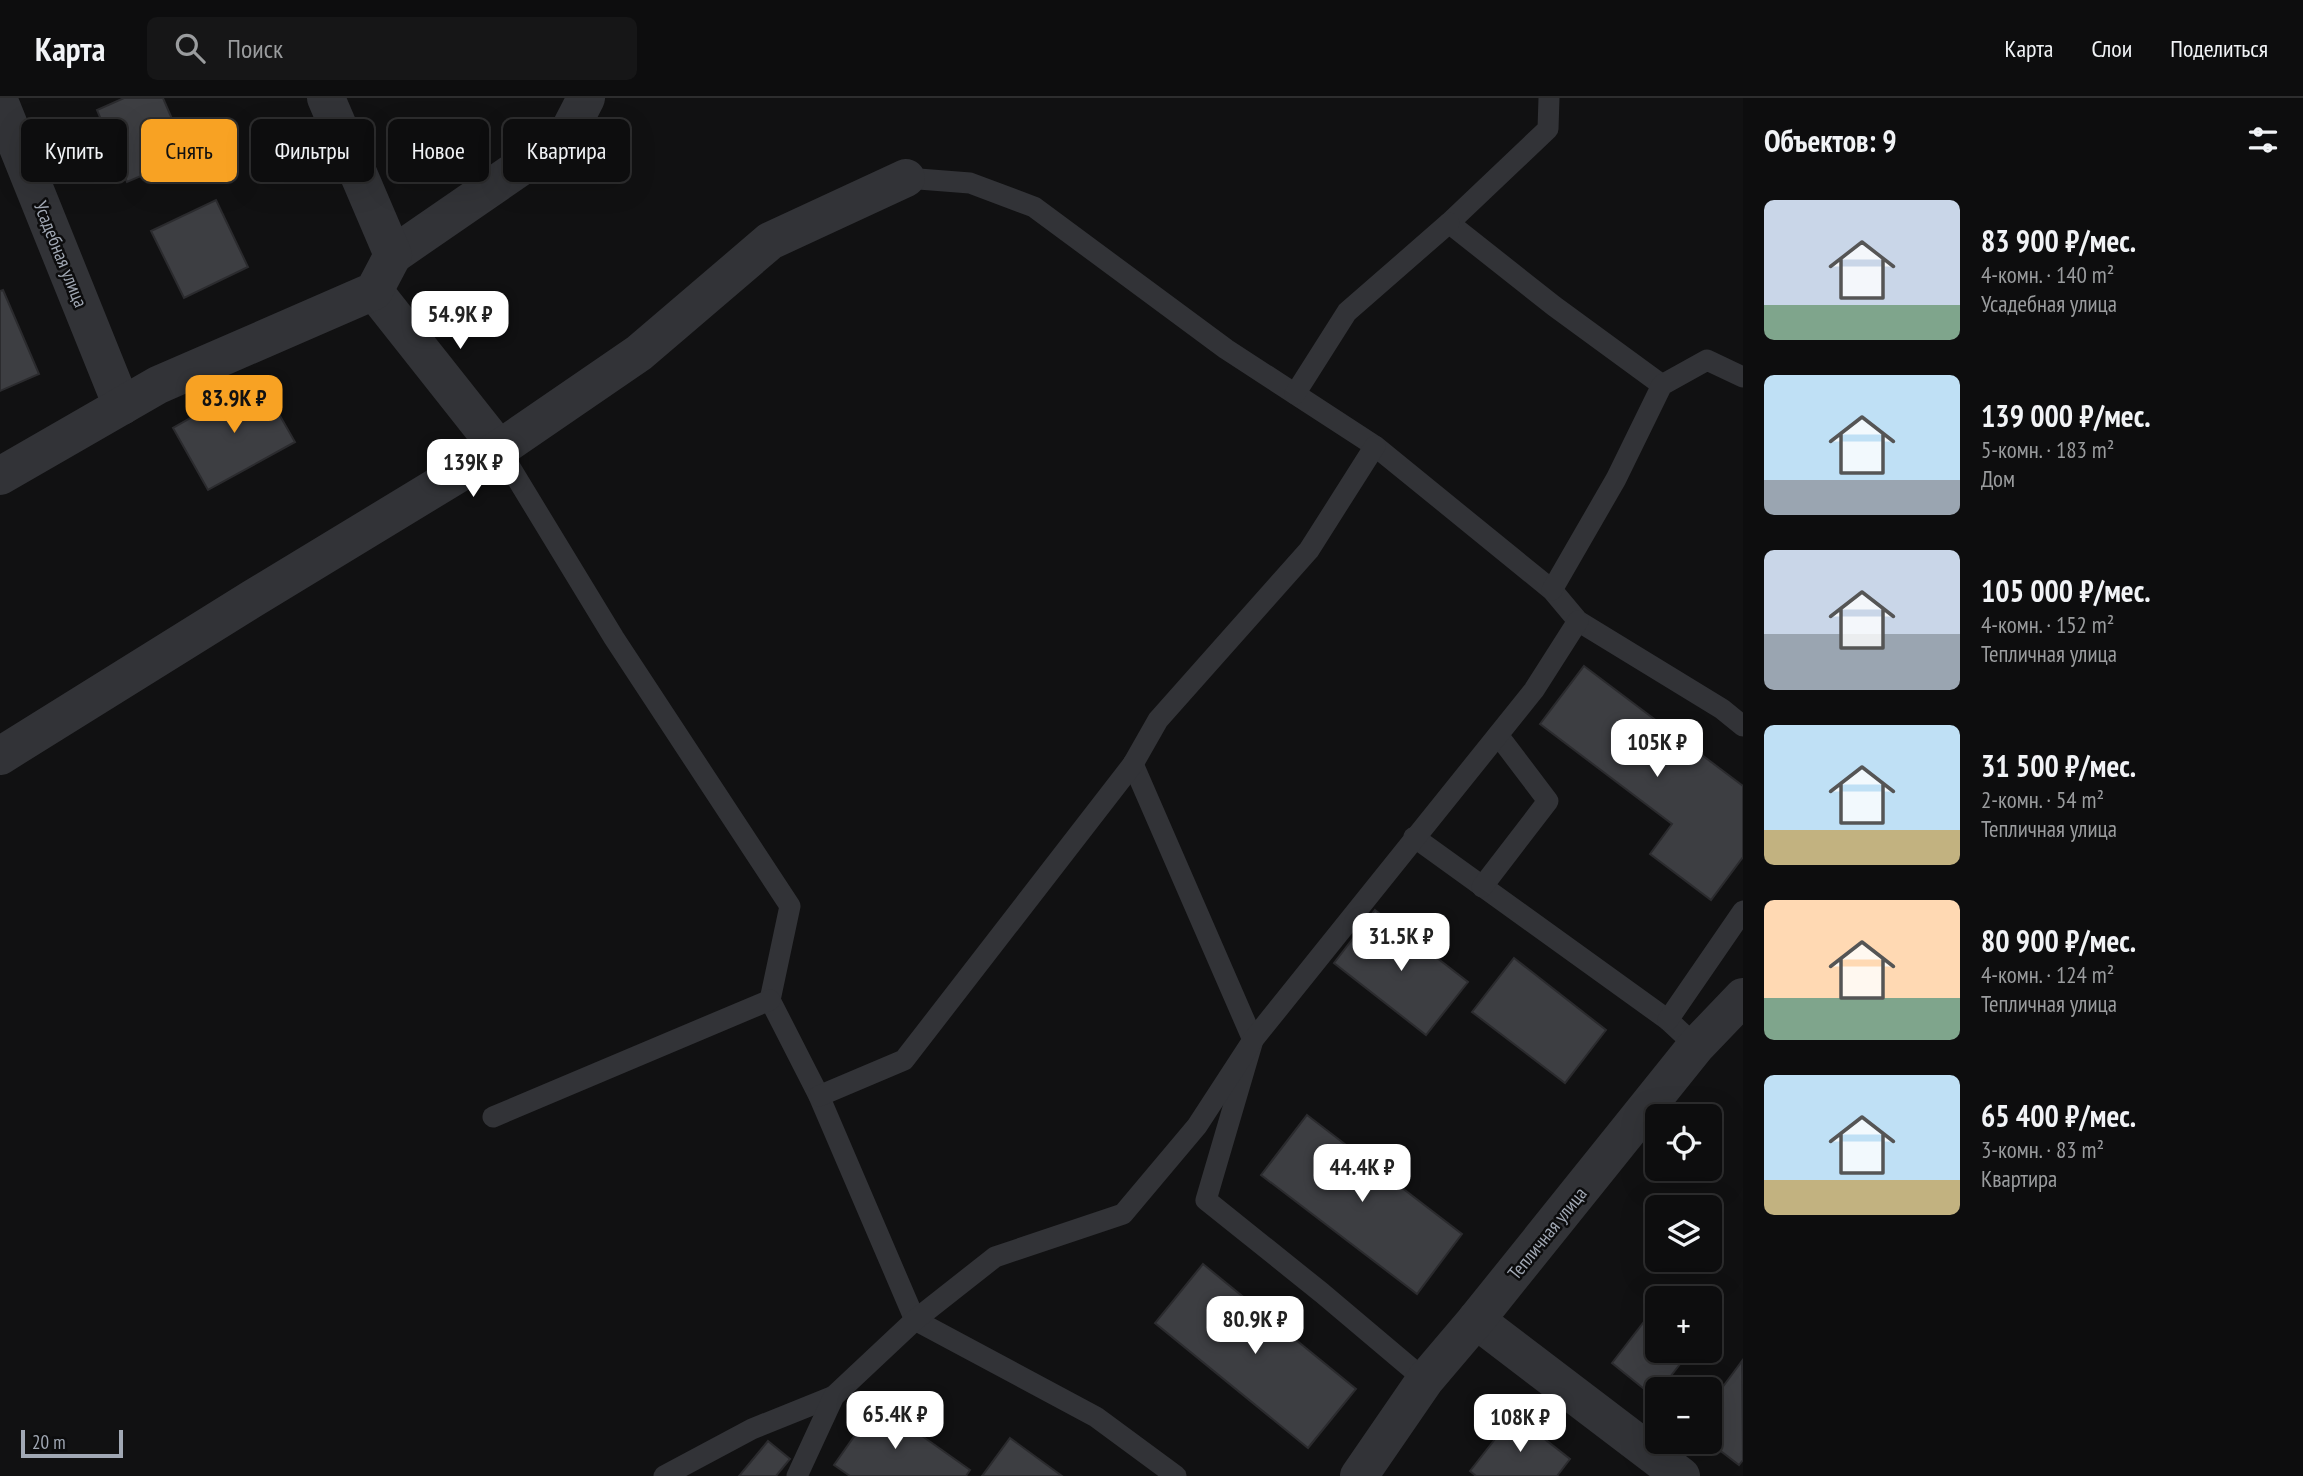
<!DOCTYPE html>
<html lang="ru">
<head>
<meta charset="utf-8">
<style>
  body { margin:0; font-family:"PT Sans Narrow",sans-serif; background:#161617; color:#f1f3f6; height:100vh; display:flex; flex-direction:column; font-size:26px; white-space:nowrap }
  * { box-sizing:border-box; margin:0 }
  p { font-size:23px; color:#9a9c9e }
  .icon { flex:none; width:38px; height:38px; fill:none; stroke:currentColor; stroke-width:2; stroke-linecap:round; stroke-linejoin:round }
  .map { position:relative; flex:1; overflow:hidden }
  .panel { display:flex; flex-direction:column; background:#0d0d0e; width:560px }
  .panel>* { flex:none }
  .guide { position:absolute; left:21px; top:21px; width:665px; height:63px; display:flex; gap:14px }
  .fabs { position:absolute; left:1645px; top:1006px; display:grid; gap:14px }
  .fabs a { display:grid; place-items:center; width:77px; height:77px; border-radius:10px; background:#0d0d0e; box-shadow:0 7px 28px #0002,0 0 0 2px #2d2d2e; font-size:35px }
  .scale { position:absolute; left:21px; bottom:18px; width:102px; box-sizing:border-box; padding-left:7px; border:4px solid #a1a8b4; border-top:0; font-size:19px; line-height:24px; white-space:nowrap; color:#a1a8b4; -webkit-text-stroke:5px #0c0c0d; paint-order:stroke }
  .price { position:absolute; translate:-50% -60px; padding:0 16px; border-radius:14px; background:#fff; color:#222; font-size:23px; line-height:46px; filter:drop-shadow(0 2px 4px #0008) }
  .price::after { content:''; position:absolute; left:50%; top:42px; width:21px; height:16px; margin-left:-10px; background:inherit; clip-path:polygon(0 0,100% 0,50% 100%) }
  .price.current { background:#f8a223; color:#111 }
  ul { padding:0; list-style:none }
  li { display:flex; align-items:center; gap:21px; height:175px; padding:0 21px }
  li span { display:grid; place-items:center; flex:none; width:196px; height:140px; border-radius:10px; color:#555 }
  li>.icon { margin-inline-start:auto }
  span .icon { width:84px; height:84px; fill:#fffc; stroke-width:1 }
  li b { font-size:30px }
  h2 { display:flex; justify-content:space-between; align-items:center; height:84px; padding:0 21px; font-size:30px }
  .pill { padding:0 24px; border-radius:10px; background:#0d0d0e; box-shadow:0 7px 28px #0002,0 0 0 2px #2d2d2e; font-size:24px; line-height:63px }
  .pill.current { background:#f8a223; color:#111 }
  header { display:flex; align-items:center; gap:42px; box-sizing:border-box; height:98px; padding:0 35px; background:#0d0d0e; border-bottom:2px solid #2d2d2e }
  header strong { font-size:33px }
  nav { display:flex; gap:38px; margin-inline-start:auto; font-size:24px }
  .search { width:490px; height:63px; background:#161617; display:flex; align-items:center; gap:18px; box-sizing:border-box; padding:0 24px; border-radius:10px; color:#9a9c9e; font-size:26px }
  main { display:flex; flex:1; min-height:0 }
  .map>svg:first-child { display:block }
</style>
</head>
<body>
<header>
<strong>Карта</strong>
<div class="search"><svg class="icon" aria-label="search" viewBox="0 0 24 24"><circle cx="10" cy="10" r="6"/><path d="M15 15l6 6"/></svg>Поиск</div>
<nav><a>Карта</a><a>Слои</a><a>Поделиться</a></nav>
</header>
<main>
<div class="map">
<svg width="1743" height="1378" viewBox="0 0 1743 1378">
  <rect width="100%" height="100%" fill="#111112"/>
  <g fill="#3d3e42" stroke="#2b2b2e" stroke-width="2">
    <polygon points="124,0 163,0 188,58 127,84 97,12"/>
    <polygon points="216,102 248,169 184,200 151,133"/>
    <polygon points="3,192 39,276 0,293 0,193"/>
    <polygon points="259,281 295,344 208,392 173,330"/>
    <polygon points="1584,568 1743,688 1743,759 1711,802 1650,756 1672,726 1540,626"/>
    <polygon points="1375,812 1468,884 1426,937 1334,865"/>
    <polygon points="1514,860 1606,932 1565,985 1472,914"/>
    <polygon points="1307,1017 1462,1136 1417,1196 1261,1077"/>
    <polygon points="1203,1166 1356,1291 1308,1350 1155,1225"/>
    <polygon points="1657,1207 1657,1253 1690,1253 1660,1292 1657,1292 1654,1299 1612,1265"/>
    <polygon points="1742,1263 1743,1362 1739,1367 1709,1344 1710,1306"/>
    <polygon points="877,1306 970,1372 966,1378 850,1378 834,1367"/>
    <polygon points="1514,1317 1570,1361 1557,1378 1476,1378 1470,1373"/>
    <polygon points="1010,1340 1062,1378 982,1378"/>
    <polygon points="768,1343 790,1361 776,1378 739,1378"/>
  </g>
  <g fill="none" stroke-linecap="round" stroke-linejoin="round">
    <g stroke="#323337" stroke-width="21">
      <polyline points="1549,0 1548,31 1449,125 1554,208 1662,287"/>
      <polyline points="906,80 970,85 1034,109 1226,251 1375,348 1552,492 1578,523 1722,611 1743,628"/>
      <polyline points="1295,296 1347,214 1449,125"/>
      <polyline points="499,351 614,540 790,808 770,902 819,998 915,1222 1096,1319 1176,1378"/>
      <polyline points="1552,492 1616,381 1662,287 1707,262 1743,279"/>
      <polyline points="1133,666 1253,942 1206,1102 1322,1195 1425,1282"/>
      <polyline points="1414,739 1668,922 1696,948"/>
      <polyline points="1482,789 1548,703 1498,637"/>
      <polyline points="1668,922 1743,813"/>
      <polyline points="819,998 904,962 1133,666 1158,622 1309,452 1375,348"/>
      <polyline points="493,1019 770,902"/>
      <polyline points="664,1378 752,1331 834,1298"/>
      <polyline points="797,1378 834,1298 915,1222 995,1159 1123,1116 1197,1028 1253,942 1534,592 1578,523"/>
    </g>
    <g stroke="#323337" stroke-width="38">
      <polyline points="0,5 122,308"/>
      <polyline points="393,157 567,37 586,0"/>
      <polyline points="374,193 499,351"/>
      <polyline points="0,378 158,287 374,193 393,157 326,0"/>
      <polyline points="0,658 252,501 499,351 639,255 770,143 906,80"/>
      <polyline points="1476,1222 1681,1378"/>
      <polyline points="1359,1378 1425,1282 1476,1222 1696,948 1743,899"/>
    </g>
  </g>
  <g text-anchor="middle" stroke-width="5" stroke-linejoin="round" paint-order="stroke">
    <g font-size="19" fill="#a1a8b4" stroke="#0c0c0d">
      <text transform="translate(61 156) rotate(68)" y="7">Усадебная улица</text>
      <text transform="translate(1547 1135) rotate(-51)" y="7">Тепличная улица</text>
    </g>
  </g>
</svg>
<div class="fabs">
<a><svg class="icon" aria-label="locate" viewBox="0 0 24 24"><circle cx="12" cy="12" r="6"/><path d="M12 2v4M12 18v4M2 12h4M18 12h4"/></svg></a>
<a><svg class="icon" aria-label="layers" viewBox="0 0 24 24"><path d="M12 4l9 5-9 5-9-5zM3 14l9 5 9-5"/></svg></a>
<a>+</a>
<a>−</a>
</div>
<div class="scale">20 m</div>
<b class="price" style="left:460px;top:253px">54.9K ₽</b>
<b class="price current" style="left:234px;top:337px">83.9K ₽</b>
<b class="price" style="left:473px;top:401px">139K ₽</b>
<b class="price" style="left:1657px;top:681px">105K ₽</b>
<b class="price" style="left:1401px;top:875px">31.5K ₽</b>
<b class="price" style="left:1362px;top:1106px">44.4K ₽</b>
<b class="price" style="left:1255px;top:1258px">80.9K ₽</b>
<b class="price" style="left:895px;top:1353px">65.4K ₽</b>
<b class="price" style="left:1520px;top:1356px">108K ₽</b>
<div class="guide">
<a class="pill">Купить</a>
<a class="pill current">Снять</a>
<a class="pill">Фильтры</a>
<a class="pill">Новое</a>
<a class="pill">Квартира</a>
</div>
</div>
<section class="panel">
<h2>Объектов: 9<svg class="icon" aria-label="filters" viewBox="0 0 24 24"><path d="M4 7h16M4 17h16"/><circle cx="9" cy="7" r="2"/><circle cx="15" cy="17" r="2"/></svg></h2>
<ul>
<li><span style="background:linear-gradient(#c9d6e8 75%,#7fa58c 0)"><svg class="icon" aria-label="home" viewBox="0 0 24 24"><path d="M3 11l9-7 9 7M6 9v11h12V9"/></svg></span><div><b>83 900 ₽/мес.</b><p>4-комн. · 140 m²</p><p>Усадебная улица</p></div></li>
<li><span style="background:linear-gradient(#bfe0f5 75%,#9aa5b1 0)"><svg class="icon" aria-label="home" viewBox="0 0 24 24"><path d="M3 11l9-7 9 7M6 9v11h12V9"/></svg></span><div><b>139 000 ₽/мес.</b><p>5-комн. · 183 m²</p><p>Дом</p></div></li>
<li><span style="background:linear-gradient(#c9d6e8 60%,#9aa5b1 0)"><svg class="icon" aria-label="home" viewBox="0 0 24 24"><path d="M3 11l9-7 9 7M6 9v11h12V9"/></svg></span><div><b>105 000 ₽/мес.</b><p>4-комн. · 152 m²</p><p>Тепличная улица</p></div></li>
<li><span style="background:linear-gradient(#bfe0f5 75%,#c2b280 0)"><svg class="icon" aria-label="home" viewBox="0 0 24 24"><path d="M3 11l9-7 9 7M6 9v11h12V9"/></svg></span><div><b>31 500 ₽/мес.</b><p>2-комн. · 54 m²</p><p>Тепличная улица</p></div></li>
<li><span style="background:linear-gradient(#ffd9b3 70%,#7fa58c 0)"><svg class="icon" aria-label="home" viewBox="0 0 24 24"><path d="M3 11l9-7 9 7M6 9v11h12V9"/></svg></span><div><b>80 900 ₽/мес.</b><p>4-комн. · 124 m²</p><p>Тепличная улица</p></div></li>
<li><span style="background:linear-gradient(#bfe0f5 75%,#c2b280 0)"><svg class="icon" aria-label="home" viewBox="0 0 24 24"><path d="M3 11l9-7 9 7M6 9v11h12V9"/></svg></span><div><b>65 400 ₽/мес.</b><p>3-комн. · 83 m²</p><p>Квартира</p></div></li>
</ul>
</section>
</main>
</body>
</html>
